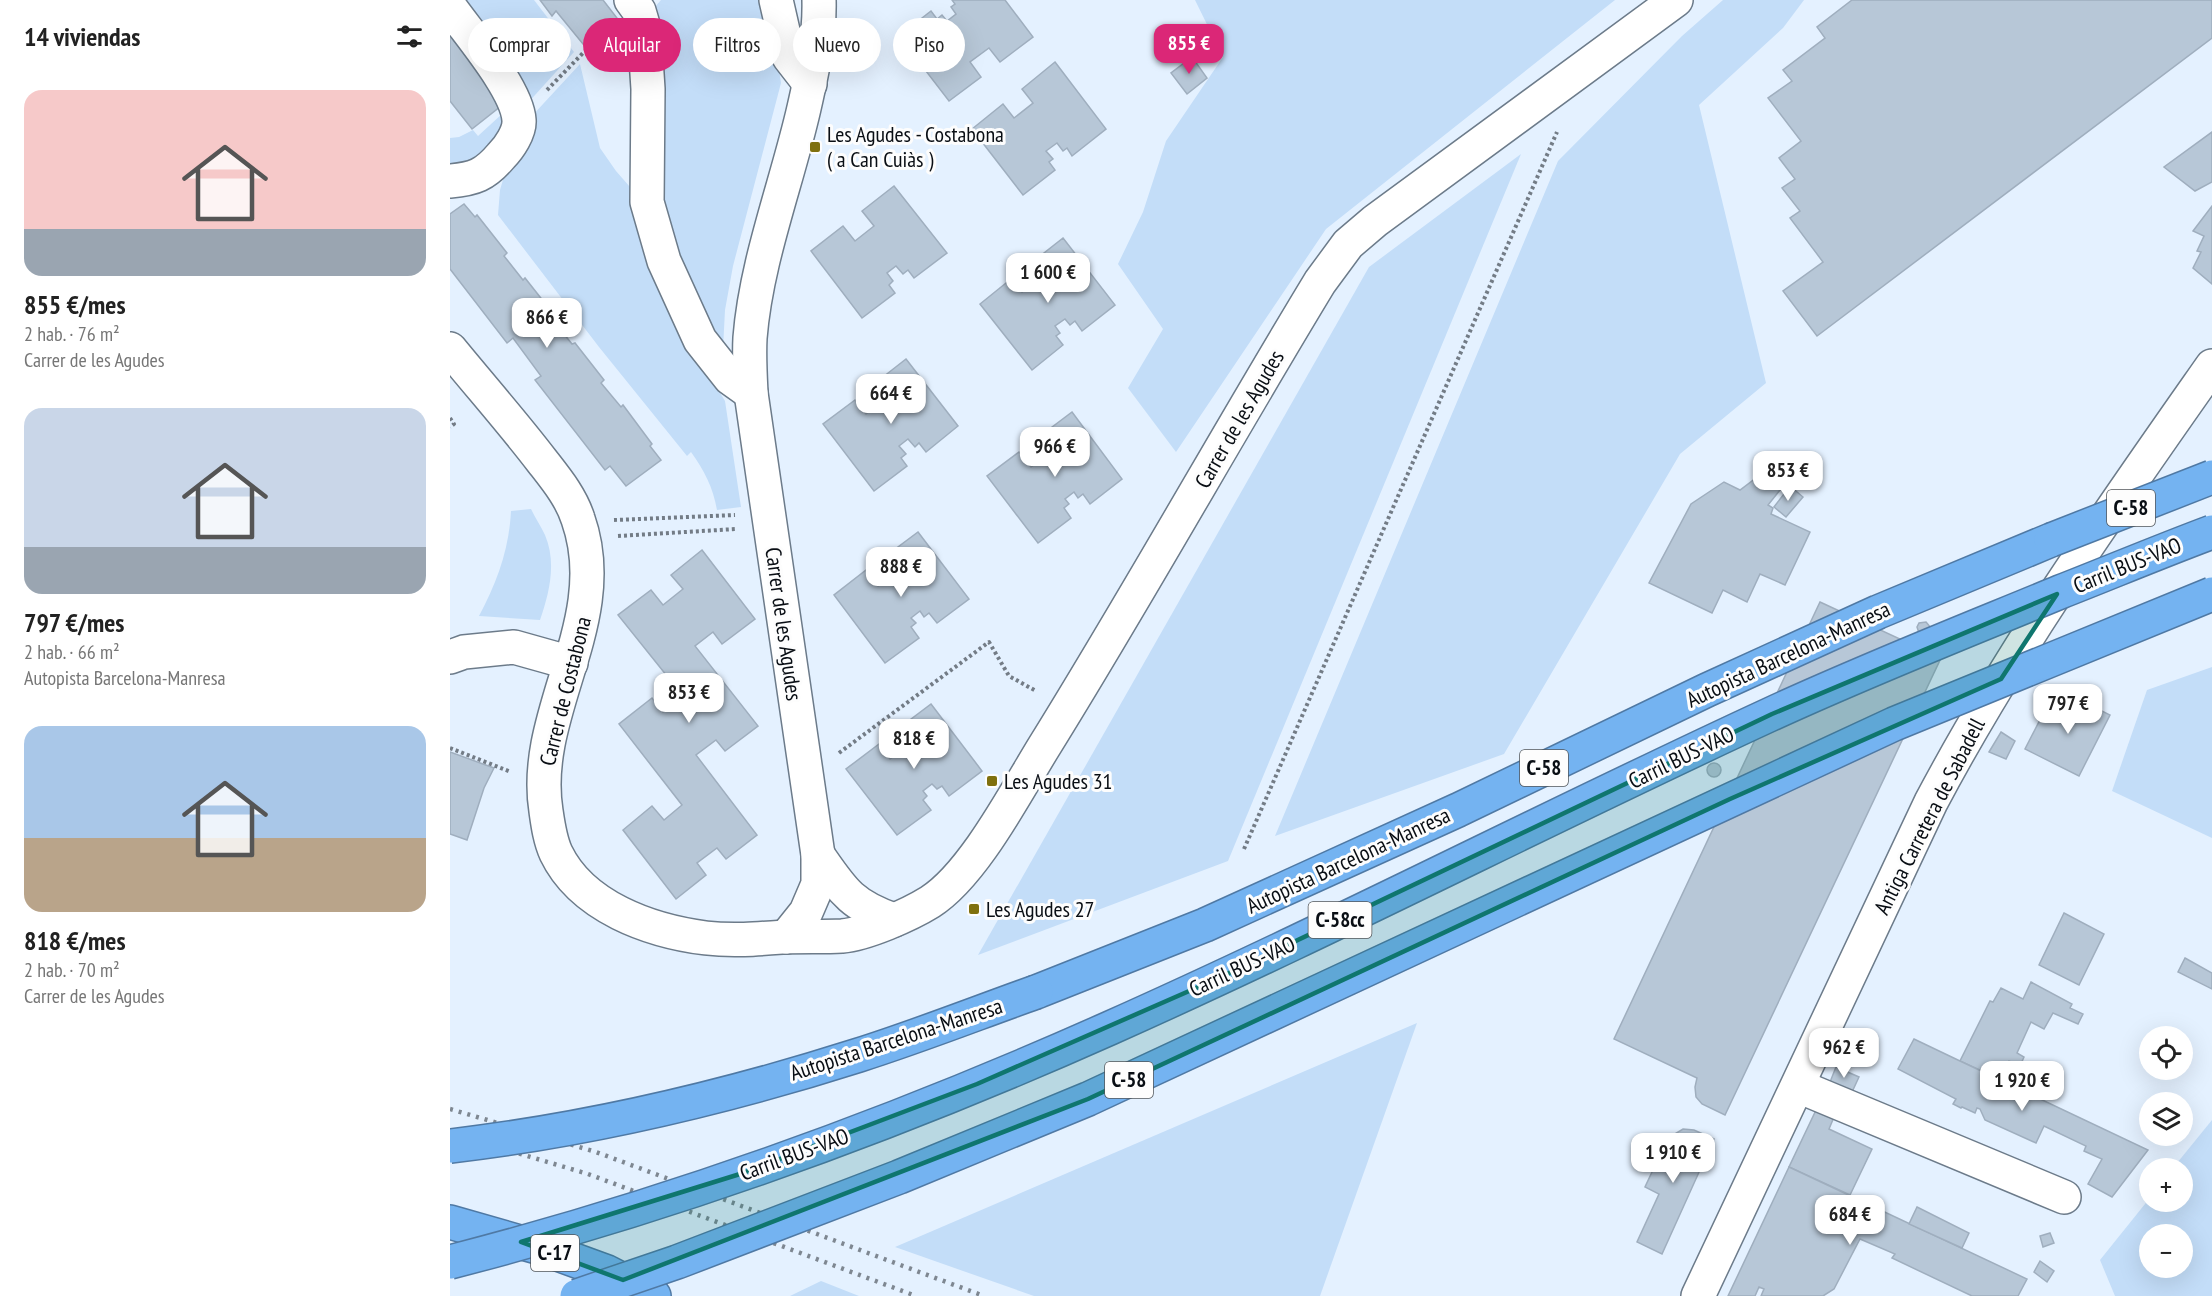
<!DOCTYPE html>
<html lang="es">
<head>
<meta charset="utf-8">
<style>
  body { margin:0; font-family:"PT Sans Narrow",sans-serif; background:#f6f6f6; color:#222; height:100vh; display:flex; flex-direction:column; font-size:22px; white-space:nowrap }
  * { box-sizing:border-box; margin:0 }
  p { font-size:20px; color:#767676 }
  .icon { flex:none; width:33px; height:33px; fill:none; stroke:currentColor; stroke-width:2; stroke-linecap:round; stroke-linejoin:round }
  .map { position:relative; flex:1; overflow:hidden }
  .sheet { display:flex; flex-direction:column; background:#fff; width:450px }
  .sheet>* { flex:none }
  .hud { position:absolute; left:18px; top:18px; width:570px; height:54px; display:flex; gap:12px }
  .fabs { position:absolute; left:1689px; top:1026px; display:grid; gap:12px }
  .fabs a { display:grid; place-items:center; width:54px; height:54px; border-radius:50%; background:#fff; box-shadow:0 6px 24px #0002; font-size:30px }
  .price { position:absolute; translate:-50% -51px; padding:0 14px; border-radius:12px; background:#fff; color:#222; font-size:20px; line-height:39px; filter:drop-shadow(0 2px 3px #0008) }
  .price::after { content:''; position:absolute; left:50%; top:36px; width:18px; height:14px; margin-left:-9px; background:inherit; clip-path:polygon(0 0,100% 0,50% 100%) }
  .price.on { background:#db2777; color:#fff }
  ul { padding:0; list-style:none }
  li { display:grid; align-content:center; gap:12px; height:318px; padding:0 24px }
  li span { display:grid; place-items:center; height:186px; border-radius:18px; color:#555 }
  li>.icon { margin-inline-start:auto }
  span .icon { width:108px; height:108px; fill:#fffc; stroke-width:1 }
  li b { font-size:26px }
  h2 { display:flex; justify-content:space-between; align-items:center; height:72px; padding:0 24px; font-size:26px }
  .tag { padding:0 21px; border-radius:27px; background:#fff; box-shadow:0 6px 24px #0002; font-size:21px; line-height:54px }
  .tag.on { background:#db2777; color:#fff }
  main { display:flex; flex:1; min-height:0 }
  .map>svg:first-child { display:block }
</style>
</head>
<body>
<main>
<section class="sheet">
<h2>14 viviendas<svg class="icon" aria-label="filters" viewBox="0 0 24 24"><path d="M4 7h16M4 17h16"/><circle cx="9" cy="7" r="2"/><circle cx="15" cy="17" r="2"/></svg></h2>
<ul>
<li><span style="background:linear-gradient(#f6c9c9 75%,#9aa5b1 0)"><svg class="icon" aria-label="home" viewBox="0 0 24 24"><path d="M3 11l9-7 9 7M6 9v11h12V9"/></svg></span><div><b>855 €/mes</b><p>2 hab. · 76 m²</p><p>Carrer de les Agudes</p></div></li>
<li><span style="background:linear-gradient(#c9d6e8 75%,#9aa5b1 0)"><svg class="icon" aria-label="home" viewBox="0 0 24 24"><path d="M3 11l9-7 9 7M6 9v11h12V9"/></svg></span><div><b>797 €/mes</b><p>2 hab. · 66 m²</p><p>Autopista Barcelona-Manresa</p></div></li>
<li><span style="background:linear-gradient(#a9c7e8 60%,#b9a48a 0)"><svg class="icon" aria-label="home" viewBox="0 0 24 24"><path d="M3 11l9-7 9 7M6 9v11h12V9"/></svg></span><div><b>818 €/mes</b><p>2 hab. · 70 m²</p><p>Carrer de les Agudes</p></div></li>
</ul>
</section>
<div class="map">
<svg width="1762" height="1296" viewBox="0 0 1762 1296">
  <rect width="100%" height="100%" fill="#e4f1ff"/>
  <g fill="#c3ddf8" fill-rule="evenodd">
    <polygon points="9,0 84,0 124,52 76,105"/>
    <polygon points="211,0 312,0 324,36 331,83 283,266 275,310 273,349 247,311 209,201 204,8"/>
    <polygon points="745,0 1165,0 876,229 726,452 678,388 713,329 668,264 693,212 716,141 773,57"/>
    <polygon points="1273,0 1354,0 1333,28 1249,105 1316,383 1230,454 1054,754 825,836 1108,161 1232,36"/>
    <path d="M130 64 150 148 166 171 187 195 238 340 275 401 291 507 267 510C263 487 254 470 241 452L237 456 149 347 48 215 50 190 55 173 81 117Z"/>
    <polygon points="52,114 57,114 46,143 20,164 0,168 0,138 9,137 23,130 28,136"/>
    <polygon points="1071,154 778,861 528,955 919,267"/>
    <path d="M81 509C85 518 91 526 95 535 107 563 99 594 90 620L29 616C47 582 59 550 61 511Z"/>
    <polygon points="1762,667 1762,838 1662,791 1697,690"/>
    <polygon points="967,1023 870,1296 584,1296 445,1247"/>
    <path d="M1762 1120V1296H1665L1650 1260 1699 1199 1700 1202H1732V1168H1723ZM1700 1234H1732V1268H1700Z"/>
    <polygon points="371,1281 409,1296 340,1296"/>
  </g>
  <g fill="#b7c7d7" stroke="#9faebe" stroke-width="1.5">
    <polygon points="90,0 153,0 167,18 133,44 106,11 102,16"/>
    <polygon points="502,0 555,0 583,37 550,62 539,48 520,62 531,77 499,101 449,36 481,11 487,19 492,15 497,21 506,14 501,7 505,4"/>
    <polygon points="1402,0 1762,0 1762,38 1367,336 1333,291 1373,262 1340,218 1350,211 1332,188 1345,179 1329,158 1351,141 1318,98 1342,81 1333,70 1375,38 1367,27"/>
    <polygon points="0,30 56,102 22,129 0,101"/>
    <polygon points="742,57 757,78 737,94 721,73"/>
    <polygon points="605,62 656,129 622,156 617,148 613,151 607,143 596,151 603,159 599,162 605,170 573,195 522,129 553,104 564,118 583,103 572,89"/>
    <polygon points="1762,132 1762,182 1745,191 1714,167"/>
    <polygon points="444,186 497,253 464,278 458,270 453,274 446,266 437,273 443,281 439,285 445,293 412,318 361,251 393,226 405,241 424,226 412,211"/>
    <polygon points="14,204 25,217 27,215 57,253 54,256 73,280 75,278 105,316 102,319 122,344 125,343 154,380 151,383 171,407 173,405 202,444 200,446 211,460 176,486 160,466 155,470 85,380 91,376 63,338 57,343 0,269 0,214"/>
    <polygon points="1762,206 1762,284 1743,268 1751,252 1747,251 1754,236 1743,231"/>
    <polygon points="613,238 665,305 632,331 625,321 620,325 615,319 605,326 610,333 606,336 613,345 582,370 530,304 561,279 572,292 591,278 580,264"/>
    <polygon points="456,359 508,426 476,452 469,443 465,447 458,439 449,446 456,454 451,458 457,466 424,491 373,424 405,400 416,414 436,399 424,384"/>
    <polygon points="622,412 672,479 640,504 633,494 628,498 624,492 615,499 619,504 614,508 621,518 588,543 537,476 569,452 581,467 601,452 589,437"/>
    <polygon points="1327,462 1338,480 1318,505 1323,508 1321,514 1360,532 1335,585 1310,574 1297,602 1273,590 1262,613 1199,583 1241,504 1274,482 1290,490"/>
    <polygon points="1340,486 1353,497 1336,517 1324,507"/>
    <polygon points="468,532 519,599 487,623 479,613 474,617 470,611 461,618 466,623 461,627 469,638 435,663 384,595 416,570 428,586 447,571 436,556"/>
    <polygon points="252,550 305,619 272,644 263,632 245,646 308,726 275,751 266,740 246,755 307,835 276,859 267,848 247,863 256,875 226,899 173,830 202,806 214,820 232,805 169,724 202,698 213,712 233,696 168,615 201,590 213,605 233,589 221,575"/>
    <polygon points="1370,602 1491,658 1275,1115 1252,1104 1246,1097 1245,1087 1247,1078 1164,1039"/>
    <polygon points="1476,622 1481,628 1469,633 1467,627 1469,623"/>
    <polygon points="1618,694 1660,715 1629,776 1575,749 1595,710 1607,716"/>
    <polygon points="481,704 532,771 499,796 492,786 487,789 482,784 473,791 477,796 473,800 481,810 447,835 396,769 429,744 440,759 460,744 448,729"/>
    <polygon points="1551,732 1565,741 1556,759 1539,752"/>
    <polygon points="0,752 44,768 34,788 17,840 0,834"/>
    <circle cx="1264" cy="770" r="7"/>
    <polygon points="1614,913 1654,934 1629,985 1589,965"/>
    <polygon points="1735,958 1762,973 1762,989 1728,972"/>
    <polygon points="1581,982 1622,1004 1620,1008 1633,1014 1628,1024 1603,1013 1594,1029 1581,1022 1567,1053 1574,1057 1570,1066 1559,1061 1553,1074 1537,1066 1534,1072 1510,1061 1540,1001 1543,1002 1551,988 1573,999"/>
    <polygon points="1464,1039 1510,1061 1698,1150 1662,1197 1638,1184 1652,1159 1634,1151 1636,1146 1594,1126 1586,1143 1535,1120 1530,1109 1527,1108 1525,1113 1512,1107 1511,1108 1503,1104 1506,1099 1448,1069"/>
    <polygon points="1386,1067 1409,1077 1402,1092 1380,1082"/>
    <polygon points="1367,1108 1384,1117 1379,1129 1422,1149 1400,1195 1339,1167"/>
    <polygon points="1233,1129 1244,1130 1264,1139 1212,1254 1187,1242 1209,1194 1195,1187 1218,1138"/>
    <polygon points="1339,1167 1577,1279 1568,1296 1522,1296 1442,1258 1445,1254 1410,1239 1384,1289 1373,1296 1311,1296 1314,1289 1309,1287 1305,1296 1278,1296"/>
    <polygon points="1467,1207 1519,1233 1512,1248 1459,1224"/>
    <polygon points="1600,1233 1604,1243 1593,1247 1590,1236"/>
    <polygon points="1590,1261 1604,1271 1597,1282 1584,1272"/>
  </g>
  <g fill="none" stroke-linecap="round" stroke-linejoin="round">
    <defs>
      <g id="minor">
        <polyline points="181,0 189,11 194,28 198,89 197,202 214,261 250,340 280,378 301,393"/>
        <polyline points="326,0 339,57 360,84"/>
        <path d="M0 7C19 34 67 89 69 120 70 132 59 148 51 156 35 175 24 179 0 181"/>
        <path d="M0 349C31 387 63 423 92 461 106 479 121 497 128 519 164 621 80 711 96 811 98 825 100 840 106 853 132 907 200 931 256 938 282 941 307 939 333 937 352 936 373 937 392 936 416 934 459 915 480 902 524 874 567 790 595 745 690 592 777 435 870 282L898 244 925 221 1226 0"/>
        <polyline points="0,657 14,652 64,647 121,663"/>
        <path d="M368 855C393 891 401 905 444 920"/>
        <path d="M336 937 356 912 368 884V855L301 393C300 374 299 356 300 338 306 261 337 183 354 108 362 73 370 36 369 0"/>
        <polyline points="1348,1086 1614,1197"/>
        <path d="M1248 1296 1481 802C1562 649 1663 507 1762 366"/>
      </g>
      <g id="highway">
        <polyline points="586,992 755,925 1008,810 1257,690 1428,612 1601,540"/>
        <polyline points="0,1222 94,1249 157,1272 204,1296"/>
      </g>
    </defs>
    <use href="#minor" stroke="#6c7b8a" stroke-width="36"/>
    <use href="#highway" stroke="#4f79a4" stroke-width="36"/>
    <g stroke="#737c86" stroke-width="4" stroke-dasharray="3 3" stroke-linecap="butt">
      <polyline points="97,90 134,52 160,32"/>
      <polyline points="0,418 4,424 0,427"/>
      <polyline points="164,520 285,515"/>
      <polyline points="168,536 286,529"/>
      <polyline points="0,748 61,772"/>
      <polyline points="389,753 539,642 559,676 586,691"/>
      <polyline points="794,849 1107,132"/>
    </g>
    <use href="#minor" stroke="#fff" stroke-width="33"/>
    <use href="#highway" stroke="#74b3f1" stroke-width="33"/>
    <g stroke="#7e8791" stroke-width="4.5" stroke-dasharray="3 6" stroke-linecap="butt">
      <polyline points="0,1109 146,1152 534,1296"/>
      <polyline points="0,1133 138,1174 466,1296"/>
    </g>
    <defs>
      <g id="highway-bridge">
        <polyline points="1601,540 1762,477"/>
        <path d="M0 1146C138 1130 277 1097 409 1055 469 1036 527 1013 586 992"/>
        <path d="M0 1262C226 1204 447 1123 660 1028 882 929 1098 817 1319 715 1414 671 1513 632 1610 592 1661 572 1711 551 1762 532"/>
        <polyline points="127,1296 227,1262 449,1177 638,1099 1444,724 1762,594"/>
      </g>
    </defs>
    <use href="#highway-bridge" stroke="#4f79a4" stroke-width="36" stroke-linecap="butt"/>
    <use href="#highway-bridge" stroke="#74b3f1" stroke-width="33"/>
  </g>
  <path fill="#0f766e" fill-opacity="0.2" stroke="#0f766e" stroke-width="4.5" stroke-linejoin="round" d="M1607 594 1551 679 1280 799 638 1099 173 1280 71 1242 290 1174 527 1084 762 981 1322 714Z"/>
  <g fill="#7f700e" stroke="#fdfdfd" stroke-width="2">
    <rect x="359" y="141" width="12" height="12" rx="3"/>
    <rect x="536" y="775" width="12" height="12" rx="3"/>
    <rect x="518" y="903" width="12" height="12" rx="3"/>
  </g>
  <g text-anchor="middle" stroke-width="6" stroke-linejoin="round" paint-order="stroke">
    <g fill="#fdfdfd" stroke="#52565a" stroke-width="1.5">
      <rect x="1657" y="490" width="48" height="36" rx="4.5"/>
      <rect x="1070" y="750" width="48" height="36" rx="4.5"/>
      <rect x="858.5" y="902" width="63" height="36" rx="4.5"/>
      <rect x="655" y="1062" width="48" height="36" rx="4.5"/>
      <rect x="81" y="1235" width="48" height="36" rx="4.5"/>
    </g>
    <g font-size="21" font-weight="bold" fill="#090e14">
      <text x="1681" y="515">C-58</text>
      <text x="1094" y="775">C-58</text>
      <text x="890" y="927">C-58cc</text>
      <text x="679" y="1087">C-58</text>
      <text x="105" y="1260">C-17</text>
    </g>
    <g font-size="22" fill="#090e14" stroke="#fdfdfd" text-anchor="start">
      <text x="377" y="142">Les Agudes - Costabona<tspan x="377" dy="25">( a Can Cuiàs )</tspan></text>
      <text x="554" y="789">Les Agudes 31</text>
      <text x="536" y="917">Les Agudes 27</text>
    </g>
    <g font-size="22" fill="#090e14" stroke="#fdfdfd">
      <text transform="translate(789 419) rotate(-60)" y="8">Carrer de les Agudes</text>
      <text transform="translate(1677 565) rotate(-22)" y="8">Carril BUS-VAO</text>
      <text transform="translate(334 624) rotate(82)" y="8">Carrer de les Agudes</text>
      <text transform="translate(1338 654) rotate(-25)" y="8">Autopista Barcelona-Manresa</text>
      <text transform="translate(115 691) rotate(-76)" y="8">Carrer de Costabona</text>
      <text transform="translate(1231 757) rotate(-26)" y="8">Carril BUS-VAO</text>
      <text transform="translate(1479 816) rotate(-63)" y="8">Antiga Carretera de Sabadell</text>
      <text transform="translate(898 860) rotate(-25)" y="8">Autopista Barcelona-Manresa</text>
      <text transform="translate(792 966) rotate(-25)" y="8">Carril BUS-VAO</text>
      <text transform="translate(446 1039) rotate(-18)" y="8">Autopista Barcelona-Manresa</text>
      <text transform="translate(344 1154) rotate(-20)" y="8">Carril BUS-VAO</text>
    </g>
  </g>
</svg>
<div class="fabs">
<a><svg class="icon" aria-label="locate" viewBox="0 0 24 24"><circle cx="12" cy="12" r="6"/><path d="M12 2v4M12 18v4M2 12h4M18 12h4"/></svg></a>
<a><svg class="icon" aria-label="layers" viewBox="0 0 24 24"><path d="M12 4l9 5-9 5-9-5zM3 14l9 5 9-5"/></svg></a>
<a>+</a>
<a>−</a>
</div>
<b class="price on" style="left:739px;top:75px">855 €</b>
<b class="price" style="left:598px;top:304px">1 600 €</b>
<b class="price" style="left:97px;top:349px">866 €</b>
<b class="price" style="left:441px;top:425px">664 €</b>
<b class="price" style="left:605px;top:478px">966 €</b>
<b class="price" style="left:1338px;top:502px">853 €</b>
<b class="price" style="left:451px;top:598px">888 €</b>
<b class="price" style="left:239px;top:724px">853 €</b>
<b class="price" style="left:1618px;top:735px">797 €</b>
<b class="price" style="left:464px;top:770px">818 €</b>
<b class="price" style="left:1394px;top:1079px">962 €</b>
<b class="price" style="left:1572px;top:1112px">1 920 €</b>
<b class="price" style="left:1223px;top:1184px">1 910 €</b>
<b class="price" style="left:1400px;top:1246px">684 €</b>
<div class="hud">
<a class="tag">Comprar</a>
<a class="tag on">Alquilar</a>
<a class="tag">Filtros</a>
<a class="tag">Nuevo</a>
<a class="tag">Piso</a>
</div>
</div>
</main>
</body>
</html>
